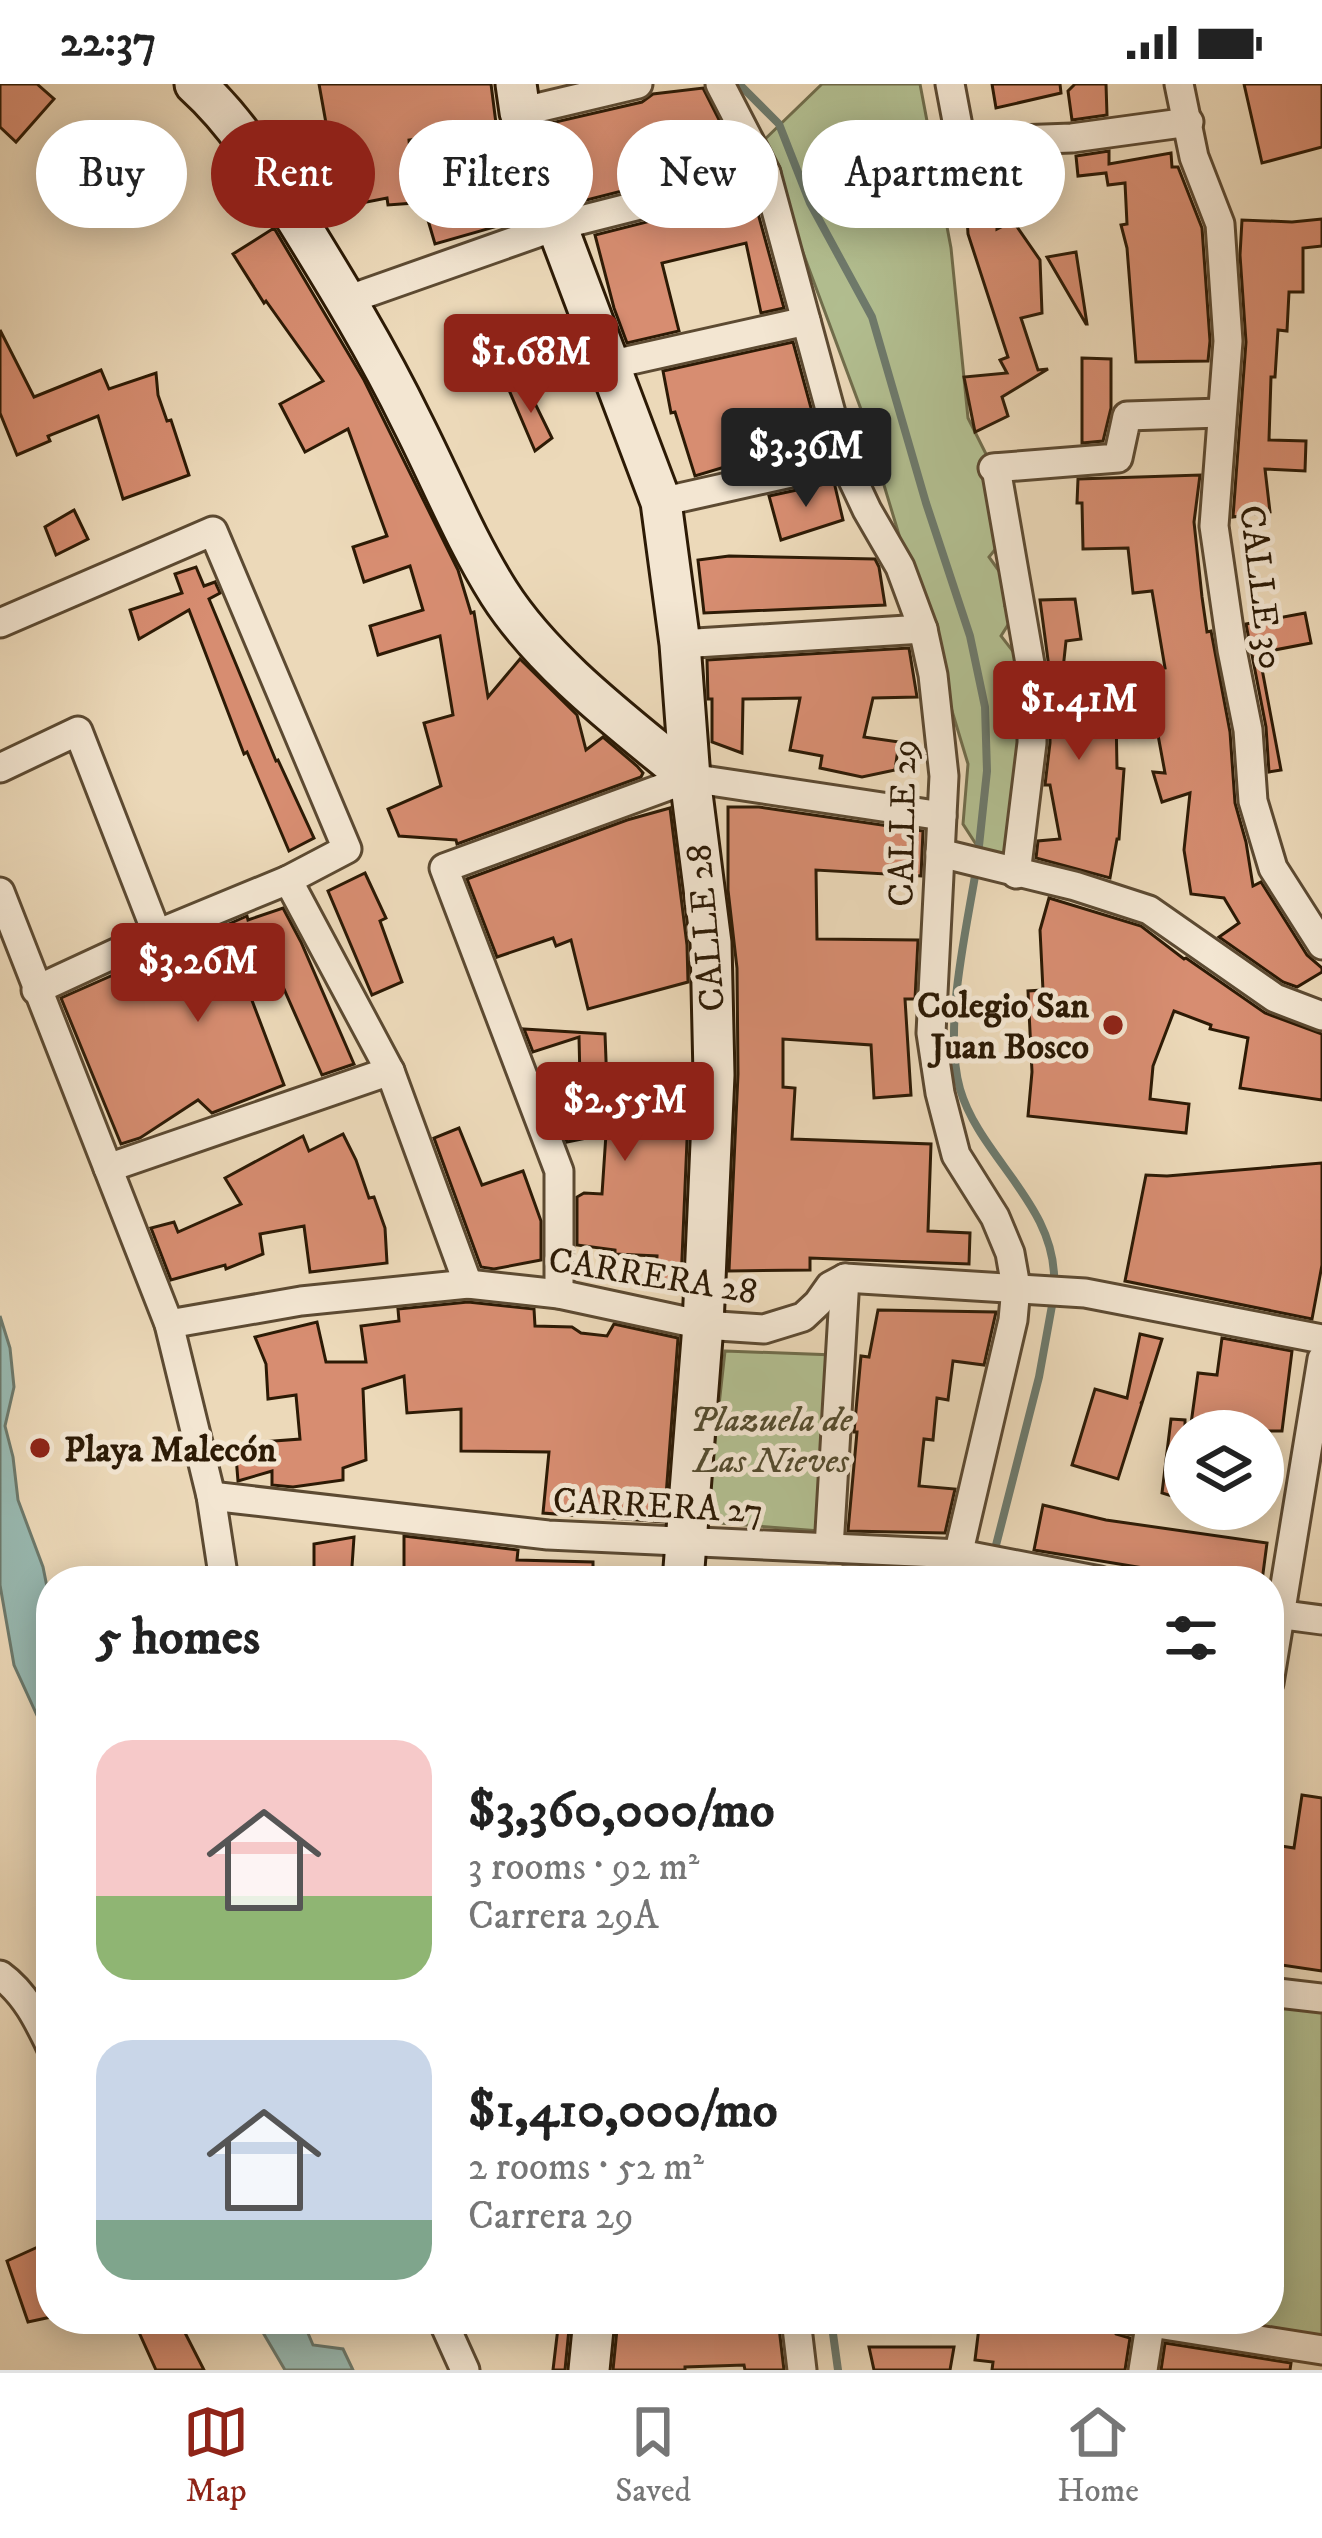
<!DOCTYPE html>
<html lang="en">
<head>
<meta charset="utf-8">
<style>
  body { margin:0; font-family:"IM FELL DW Pica",serif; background:#f2f2f2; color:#222; height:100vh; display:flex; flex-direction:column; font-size:45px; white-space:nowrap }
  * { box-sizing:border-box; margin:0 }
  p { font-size:39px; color:#767676 }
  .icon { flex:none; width:66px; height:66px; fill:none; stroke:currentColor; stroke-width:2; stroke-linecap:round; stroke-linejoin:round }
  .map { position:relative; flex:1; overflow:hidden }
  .details { position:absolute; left:36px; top:1482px; width:1248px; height:768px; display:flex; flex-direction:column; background:#fff; border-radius:48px; box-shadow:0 6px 30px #0003 }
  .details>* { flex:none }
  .banner { position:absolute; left:36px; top:36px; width:1251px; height:108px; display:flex; gap:24px }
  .fabs { position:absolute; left:1164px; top:1326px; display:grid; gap:24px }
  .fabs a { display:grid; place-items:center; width:120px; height:120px; border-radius:50%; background:#fff; box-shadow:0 6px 30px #0003; font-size:60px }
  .price { position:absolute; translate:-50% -102px; padding:0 27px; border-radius:12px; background:#8f2418; color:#fff; font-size:39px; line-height:78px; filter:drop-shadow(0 3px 6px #0008) }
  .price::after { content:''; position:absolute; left:50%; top:72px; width:36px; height:27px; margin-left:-18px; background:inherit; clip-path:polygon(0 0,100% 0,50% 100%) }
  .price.active { background:#222; color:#fff }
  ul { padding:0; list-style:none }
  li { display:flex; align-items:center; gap:36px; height:300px; padding:0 60px }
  li span { display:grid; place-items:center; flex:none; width:336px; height:240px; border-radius:36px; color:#555 }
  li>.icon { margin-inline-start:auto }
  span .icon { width:144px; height:144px; fill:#fffc; stroke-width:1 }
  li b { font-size:51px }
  h2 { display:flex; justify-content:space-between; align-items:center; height:144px; padding:0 60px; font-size:51px }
  .tag { padding:0 42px; border-radius:54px; background:#fff; box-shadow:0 6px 30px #0003; font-size:42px; line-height:108px }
  .tag.active { background:#8f2418; color:#fff }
  .status { display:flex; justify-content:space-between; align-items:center; height:84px; padding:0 60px; background:#fff; direction:ltr }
  .status svg { height:33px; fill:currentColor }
  .dock { display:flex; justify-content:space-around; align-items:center; height:168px; border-top:3px solid #e0e0e0; background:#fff; font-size:33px; color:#767676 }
  .dock a { display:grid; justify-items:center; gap:6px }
  .dock .active { color:#8f2418 }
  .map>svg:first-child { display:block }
</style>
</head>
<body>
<div class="status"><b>22:37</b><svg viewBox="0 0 49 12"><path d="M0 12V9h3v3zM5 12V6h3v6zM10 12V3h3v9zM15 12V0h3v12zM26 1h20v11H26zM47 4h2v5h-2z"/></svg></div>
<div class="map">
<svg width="1322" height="2286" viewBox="0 0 1322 2286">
  <rect width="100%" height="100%" fill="#ecd9b9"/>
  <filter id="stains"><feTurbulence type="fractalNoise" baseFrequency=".00167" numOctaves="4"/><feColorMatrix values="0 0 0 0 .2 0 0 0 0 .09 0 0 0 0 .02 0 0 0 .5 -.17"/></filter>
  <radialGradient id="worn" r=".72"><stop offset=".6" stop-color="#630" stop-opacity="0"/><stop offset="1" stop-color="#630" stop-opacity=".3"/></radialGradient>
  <g fill="#b3c092" stroke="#706d4c" stroke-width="3">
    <polygon points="822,0 920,0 951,164 968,334 993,384 1002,457 989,473 1012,505 1005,522 1016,528 1001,552 1022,579 1027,599 1016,599 1015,612 1029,639 1010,773 983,771 963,740 968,680 862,328 762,58"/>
    <polygon points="725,1267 834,1271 820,1447 706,1438"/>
    <polygon points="1269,1921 1322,1928 1322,2258 1199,2235 1269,2235"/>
  </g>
  <g fill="#99bab2" stroke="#6d7a6d" stroke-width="3">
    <polygon points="0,1232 10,1264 14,1303 5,1342 13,1373 18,1416 43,1483 51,1523 51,1662 14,1581 0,1501"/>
    <polygon points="255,2235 302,2235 313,2261 343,2265 353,2286 285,2286"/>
  </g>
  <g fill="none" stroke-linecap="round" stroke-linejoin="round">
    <g stroke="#6d7a6d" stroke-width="8">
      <polyline points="739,0 779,40 810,119 872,233 926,419 970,552 985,623 987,687 978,771"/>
      <path d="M976 786C966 848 943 945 960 1005 980 1074 1058 1122 1054 1201"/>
      <polyline points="994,1469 1039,1293 1053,1216"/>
      <polyline points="831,2235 838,2286"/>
    </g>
  </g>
  <g fill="#d78d71" stroke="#2c1a05" stroke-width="3">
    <polygon points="0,0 37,0 54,15 16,58 0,43"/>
    <polygon points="319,0 491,0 500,71 505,70 522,135 435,160 420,109 468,96 457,50 409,56 414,119 388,121 387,114 341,123"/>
    <polygon points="992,0 1060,0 1061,9 996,24"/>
    <polygon points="1075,0 1106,0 1107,31 1072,36 1068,7"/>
    <polygon points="1244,0 1322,0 1322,63 1262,79"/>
    <polygon points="703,4 740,77 575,119 551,39 642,18 653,10"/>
    <polygon points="1109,67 1109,80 1171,69 1172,83 1178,83 1202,144 1210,257 1208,277 1136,278 1127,164 1121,141 1127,140 1125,99 1108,101 1106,89 1078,92 1076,72"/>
    <polygon points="998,83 997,145 1013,137 1040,176 1042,229 1021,234 1038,286 1048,285 1002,313 1008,332 975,348 964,293 1007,289 1000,276 1008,273 968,150 966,117"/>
    <polygon points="753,111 784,224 761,229 746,159 662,179 679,247 627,259 614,224 595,151"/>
    <polygon points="1322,135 1322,162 1303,164 1303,208 1289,208 1287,247 1278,246 1275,293 1271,293 1269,356 1306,357 1305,387 1265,385 1270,428 1233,433 1246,258 1240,171 1242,136 1292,138"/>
    <polygon points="274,144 364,296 458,486 471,529 474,528 488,613 520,575 577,631 586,666 603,653 637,682 643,689 641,693 457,760 456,756 399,752 388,725 441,702 424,639 453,631 440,552 378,571 370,542 423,526 410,482 364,498 353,463 387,452 348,345 305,368 280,320 323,297 266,217 264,219 233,170"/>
    <polygon points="1076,168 1087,240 1086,240 1047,173"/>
    <polygon points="0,246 34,313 101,286 109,305 156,289 158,311 167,337 171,336 189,391 123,415 98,332 48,352 50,357 17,371 0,329"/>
    <polygon points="793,258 822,364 759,377 758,373 695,392 675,328 671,329 663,287"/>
    <polygon points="1082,274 1111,275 1111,324 1103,357 1082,359"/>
    <polygon points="525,299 552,354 535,367 509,306"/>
    <polygon points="1200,391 1194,438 1202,513 1207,548 1211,547 1230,648 1235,719 1246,758 1253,802 1261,798 1307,871 1322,884 1322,888 1297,903 1283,898 1219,853 1239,839 1224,814 1191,810 1184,766 1190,709 1162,718 1153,688 1165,689 1146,586 1165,584 1152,507 1133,509 1128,464 1083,465 1082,419 1077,419 1078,395"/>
    <polygon points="834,398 843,436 781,456 769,412"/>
    <polygon points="74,426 88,455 56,471 45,443"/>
    <polygon points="729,472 875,475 879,483 885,521 704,529 698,476"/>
    <polygon points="196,483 204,502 215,498 220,509 209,515 276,677 278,676 314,754 289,767 247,668 244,670 189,526 139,555 130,526 182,509 175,490"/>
    <polygon points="1075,515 1081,555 1066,557 1060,613 1073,612 1074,630 1116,630 1117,684 1124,685 1119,755 1117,755 1110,794 1036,774 1038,757 1060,755 1050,701 1045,701 1050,659 1050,591 1040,516"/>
    <polygon points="1305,529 1311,559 1259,569 1281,686 1269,688 1266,643 1246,540"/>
    <polygon points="909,564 917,613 873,614 864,653 899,658 895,686 862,693 820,684 822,672 790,666 800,614 743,615 742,669 712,658 712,615 708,615 707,576"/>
    <polygon points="728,723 759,723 923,747 921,792 816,786 817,855 918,856 915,915 905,915 911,1011 874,1014 871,961 783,955 783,1003 795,1004 792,1055 931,1060 928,1147 970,1149 969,1180 810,1174 810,1186 729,1187 738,990 737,884 728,806"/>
    <polygon points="670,724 687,861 688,898 588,925 571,856 556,862 553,854 497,873 467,795 627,736"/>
    <polygon points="365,789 386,834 380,837 402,898 372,911 328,807"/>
    <polygon points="1049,814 1141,842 1184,875 1186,874 1265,929 1322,950 1322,1016 1240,1004 1248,954 1210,945 1211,941 1174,927 1153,982 1150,1015 1189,1020 1186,1049 1028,1032 1032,988 1028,907 1043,906 1040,846"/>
    <polygon points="283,824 301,858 354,980 322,991 272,878 242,890 284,1001 212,1029 198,1016 140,1054 121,1060 61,914 247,832 248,836"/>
    <polygon points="524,945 605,950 608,1028 688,1033 681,1198 656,1197 657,1172 615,1170 615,1166 577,1161 577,1113 584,1109 602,1110 606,1050 567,1058 550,1013 580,996 579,953 533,968"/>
    <polygon points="459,1044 482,1101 523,1087 541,1137 541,1176 494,1185 481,1183 434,1054"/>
    <polygon points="343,1050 356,1076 369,1114 374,1113 385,1144 387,1179 310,1188 304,1142 260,1150 263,1170 226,1185 225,1181 171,1196 151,1144 174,1138 178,1148 241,1120 225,1094 303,1052 309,1067"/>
    <polygon points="1322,1079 1322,1181 1312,1235 1125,1197 1146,1091 1167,1092"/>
    <polygon points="468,1218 534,1225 535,1242 572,1243 581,1249 607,1252 614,1240 678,1254 664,1438 543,1429 549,1368 461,1367 461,1325 407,1329 404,1292 363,1305 366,1376 343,1384 343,1396 293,1403 272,1401 272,1387 238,1397 235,1360 300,1355 296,1311 268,1315 266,1280 255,1253 317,1238 326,1278 366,1278 361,1242 399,1237 398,1225"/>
    <polygon points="878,1226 996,1228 984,1281 953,1277 948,1316 937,1314 933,1356 924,1355 919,1402 955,1405 945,1449 848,1447 857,1348 854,1348 861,1272 869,1273"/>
    <polygon points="1140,1250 1162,1255 1142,1319 1140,1318 1142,1319 1118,1395 1072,1381 1095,1305 1127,1314"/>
    <polygon points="1222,1254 1292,1267 1282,1347 1190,1347 1198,1289 1217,1291"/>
    <polygon points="1171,1335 1185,1336 1185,1416 1162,1409"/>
    <polygon points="1043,1421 1106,1436 1267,1459 1262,1497 1185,1497 1186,1491 1034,1466"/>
    <polygon points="404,1452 518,1466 517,1476 593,1478 593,1497 452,1497 452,1494 404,1493"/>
    <polygon points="354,1453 351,1497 314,1497 314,1460"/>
    <polygon points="843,1483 926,1486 926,1497 843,1497"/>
    <polygon points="1302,1711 1322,1714 1322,1887 1269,1879 1269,1760 1294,1764"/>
    <polygon points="51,2157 51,2233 28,2238 7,2177"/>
    <polygon points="133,2235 178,2235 204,2286 156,2286"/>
    <polygon points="559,2235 570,2235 565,2286 553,2286"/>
    <polygon points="618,2235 778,2235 784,2286 745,2286 744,2281 685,2283 685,2286 613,2286"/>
    <polygon points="980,2235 1090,2235 1109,2238 1116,2250 1130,2254 1125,2286 992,2286 993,2278 975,2276"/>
    <polygon points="1165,2259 1291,2279 1290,2286 1161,2286"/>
    <polygon points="869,2263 954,2263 950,2286 874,2286"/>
  </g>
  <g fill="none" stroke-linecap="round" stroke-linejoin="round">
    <defs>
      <g id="street">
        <polyline points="720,0 766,89 844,377 867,426 900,483 923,545 933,591 944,692 931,949 940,1009 956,1071 995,1133 1010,1169 1016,1203 1013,1236 952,1497"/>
        <polyline points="950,0 961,58 1072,54 1189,38"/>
        <polyline points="1179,0 1194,73 1220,140 1228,257 1214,442 1232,566 1248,646 1253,717 1273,784 1322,861"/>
        <polyline points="520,28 638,0"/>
        <polyline points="347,216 557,142 766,89"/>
        <polyline points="609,281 806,237"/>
        <polyline points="993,384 1118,374 1127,332 1221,329"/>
        <polyline points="996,384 1032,591 1032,659 1016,790"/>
        <polyline points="661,418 844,377"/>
        <polyline points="0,539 213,447 347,765 288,796 157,850 36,906"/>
        <polyline points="680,560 923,545"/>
        <polyline points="0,684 78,647 157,850"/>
        <polyline points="940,769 1075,802 1149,826 1275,914 1322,932"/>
        <polyline points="288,796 390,987 468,1200"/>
        <polyline points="0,808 169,1240 211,1412 224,1497"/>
        <polyline points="108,1084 390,987"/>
        <polyline points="559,1210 559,1087 444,784 690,694 942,732"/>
        <polyline points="169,1240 301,1217 468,1200 559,1210 703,1241 764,1245 803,1233 818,1219 830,1202 845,1194 1085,1209 1322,1255"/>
        <polyline points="211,1412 548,1451 960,1470 1100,1497"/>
        <polyline points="829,1464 845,1194"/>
        <polyline points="1269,1529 1322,1536"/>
        <polyline points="1269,1599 1322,1275"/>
        <path d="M0 1891C25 1909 38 1936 51 1963"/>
        <polyline points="1269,1908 1322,1914"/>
        <polyline points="442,2235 465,2286"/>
        <polyline points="796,2235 802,2286"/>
        <polyline points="1126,2235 1322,2266"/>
        <polyline points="1143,2286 1151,2235"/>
      </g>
      <g id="secondary">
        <path d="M195 0C236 37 265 84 294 131 336 199 377 266 412 338 441 395 465 455 499 509 545 581 625 640 690 694"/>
        <polyline points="516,0 520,28 557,142 661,418 680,560 690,694 711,859 714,991 703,1241 683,1497"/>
        <polyline points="589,2286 594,2235"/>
      </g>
    </defs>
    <use href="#street" stroke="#5c4a32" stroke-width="33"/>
    <use href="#secondary" stroke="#2c1a05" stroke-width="45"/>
    <use href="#street" stroke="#f3e6d2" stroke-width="27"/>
    <use href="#secondary" stroke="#f3e6d2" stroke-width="39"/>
  </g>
  <g fill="#8f2418" stroke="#f3e6d2" stroke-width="4.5">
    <circle cx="1113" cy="941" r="12"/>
    <circle cx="40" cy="1364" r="12"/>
  </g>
  <g text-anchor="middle" stroke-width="10" stroke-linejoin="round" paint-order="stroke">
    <g font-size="36" fill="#2c1a05" stroke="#f3e6d2">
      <text transform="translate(1263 503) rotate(83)" y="13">CALLE 30</text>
      <text transform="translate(901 739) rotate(-89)" y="13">CALLE 29</text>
      <text transform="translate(704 844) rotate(-95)" y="13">CALLE 28</text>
      <text transform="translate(653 1190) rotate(9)" y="13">CARRERA 28</text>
      <text transform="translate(658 1420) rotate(3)" y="13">CARRERA 27</text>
    </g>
    <g font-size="36" font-weight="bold" fill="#2c1a05" stroke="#f3e6d2" text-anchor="end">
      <text x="1089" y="933">Colegio San<tspan x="1089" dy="41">Juan Bosco</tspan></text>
      <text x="64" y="1377" text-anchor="start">Playa Malecón</text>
    </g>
    <g font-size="36" font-style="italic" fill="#544c2f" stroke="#f3e6d2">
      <text x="771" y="1347">Plazuela de<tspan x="771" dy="41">Las Nieves</tspan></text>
    </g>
  </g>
  <rect width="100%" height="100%" filter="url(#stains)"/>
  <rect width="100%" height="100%" fill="url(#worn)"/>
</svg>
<div class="fabs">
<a><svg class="icon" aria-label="layers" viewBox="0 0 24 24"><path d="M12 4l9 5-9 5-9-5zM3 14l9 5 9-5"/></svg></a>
</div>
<b class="price" style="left:531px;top:332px">$1.68M</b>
<b class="price active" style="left:806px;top:426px">$3.36M</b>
<b class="price" style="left:1079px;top:679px">$1.41M</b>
<b class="price" style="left:198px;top:941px">$3.26M</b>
<b class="price" style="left:625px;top:1080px">$2.55M</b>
<div class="banner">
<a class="tag">Buy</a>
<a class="tag active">Rent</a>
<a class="tag">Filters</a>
<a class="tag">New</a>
<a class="tag">Apartment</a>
</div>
<section class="details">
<h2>5 homes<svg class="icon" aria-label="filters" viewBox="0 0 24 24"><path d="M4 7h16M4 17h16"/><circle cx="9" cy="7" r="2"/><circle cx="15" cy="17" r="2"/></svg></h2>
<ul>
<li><span style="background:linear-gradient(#f6c9c9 65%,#8fb573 0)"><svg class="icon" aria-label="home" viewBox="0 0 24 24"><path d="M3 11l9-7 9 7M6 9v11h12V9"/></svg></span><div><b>$3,360,000/mo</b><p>3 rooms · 92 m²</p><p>Carrera 29A</p></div></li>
<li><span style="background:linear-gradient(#c9d6e8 75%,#7fa58c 0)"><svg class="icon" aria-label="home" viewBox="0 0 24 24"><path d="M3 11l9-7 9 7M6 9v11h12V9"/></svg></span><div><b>$1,410,000/mo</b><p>2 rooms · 52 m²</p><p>Carrera 29</p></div></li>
</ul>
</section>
</div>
<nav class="dock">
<a class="active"><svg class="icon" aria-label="map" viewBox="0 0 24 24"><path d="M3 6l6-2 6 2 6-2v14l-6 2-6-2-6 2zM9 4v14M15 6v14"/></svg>Map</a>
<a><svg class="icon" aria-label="saved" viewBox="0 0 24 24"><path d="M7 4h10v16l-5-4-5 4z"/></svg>Saved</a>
<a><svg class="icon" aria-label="home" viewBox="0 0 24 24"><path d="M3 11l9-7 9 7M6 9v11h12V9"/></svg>Home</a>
</nav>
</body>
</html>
